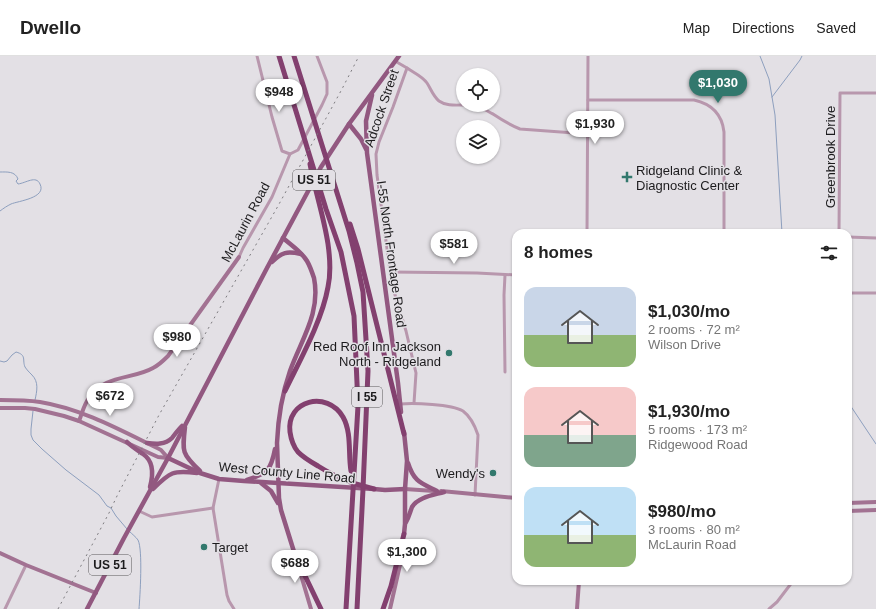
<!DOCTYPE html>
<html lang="en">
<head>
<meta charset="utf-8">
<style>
  body { margin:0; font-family:Helvetica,sans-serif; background:#f6f6f6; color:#222; height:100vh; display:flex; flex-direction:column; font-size:15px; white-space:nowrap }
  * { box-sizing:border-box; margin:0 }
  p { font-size:13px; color:#767676 }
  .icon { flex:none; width:22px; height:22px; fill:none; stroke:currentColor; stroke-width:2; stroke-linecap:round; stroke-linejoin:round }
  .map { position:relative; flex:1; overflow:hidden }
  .sheet { position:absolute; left:512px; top:173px; width:340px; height:356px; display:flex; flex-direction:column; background:#fff; border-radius:12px; box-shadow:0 1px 3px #0004 }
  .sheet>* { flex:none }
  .buttons { position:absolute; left:456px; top:12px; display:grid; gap:8px }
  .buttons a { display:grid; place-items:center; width:44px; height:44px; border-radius:50%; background:#fff; box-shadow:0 1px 3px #0004; font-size:20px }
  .price { position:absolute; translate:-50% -34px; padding:0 9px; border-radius:14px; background:#fff; color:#222; font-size:13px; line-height:26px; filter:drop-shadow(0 1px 2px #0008) }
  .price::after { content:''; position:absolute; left:50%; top:24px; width:12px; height:9px; margin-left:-6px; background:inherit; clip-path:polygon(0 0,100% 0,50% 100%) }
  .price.on { background:#32786d; color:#fff }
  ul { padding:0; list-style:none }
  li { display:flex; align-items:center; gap:12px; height:100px; padding:0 12px }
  li span { display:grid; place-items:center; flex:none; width:112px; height:80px; border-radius:12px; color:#555 }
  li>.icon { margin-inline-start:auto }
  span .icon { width:48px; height:48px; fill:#fffc; stroke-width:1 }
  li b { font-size:17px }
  h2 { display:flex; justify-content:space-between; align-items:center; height:48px; padding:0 12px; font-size:17px }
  header { display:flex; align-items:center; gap:24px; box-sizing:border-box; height:56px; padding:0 20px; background:#fff; border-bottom:1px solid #e0e0e0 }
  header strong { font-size:19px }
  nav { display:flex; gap:22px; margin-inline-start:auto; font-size:14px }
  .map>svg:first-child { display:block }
</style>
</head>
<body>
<header>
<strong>Dwello</strong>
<nav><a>Map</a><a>Directions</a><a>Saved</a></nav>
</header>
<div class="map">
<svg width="876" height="553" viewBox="0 0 876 553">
  <rect width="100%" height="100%" fill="#e3e0e5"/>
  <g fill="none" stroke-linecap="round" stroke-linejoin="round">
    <g stroke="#8d9fbe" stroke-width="1">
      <polyline points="760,0 769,23 775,59 782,177"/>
      <polyline points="772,41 800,4 802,0"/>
      <path d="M0 116C7 116 15 115 18 123L16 125 18 128C26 127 36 119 40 128 47 142 18 145 11 148 7 150 4 152 0 155"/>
      <path d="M0 305 4 306 7 305 12 299 16 296C27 299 22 304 25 311 27 314 29 316 32 319 39 326 37 335 35 344"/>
      <polyline points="848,346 876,388"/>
      <polyline points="33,355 31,373 31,379 33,384 42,393 66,414 99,439 107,450 111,452 116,460 127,473"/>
      <path d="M129 475C132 478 136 481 138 484 143 494 140 540 139 553"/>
    </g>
    <g stroke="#b897ad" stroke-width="3">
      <polyline points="257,0 272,61 282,95 290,98 298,94 322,49 327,38 327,26 317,0"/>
      <polyline points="395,5 407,12 393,51 379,86 376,98 377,119 392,229 406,275 416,317 414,347"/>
      <path d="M407 12C414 17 422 20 427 27 431 33 433 40 439 45 450 53 467 46 479 51 484 52 488 56 493 58 502 64 510 69 520 73L588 78"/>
      <path d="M588 44H694C712 48 722 58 724 76V177"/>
      <polyline points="587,177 588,0"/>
      <polyline points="839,177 840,37 876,37"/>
      <polyline points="848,181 876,182"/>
      <polyline points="239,201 243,192 272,141 290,98"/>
      <polyline points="391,216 477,217 516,219"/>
      <polyline points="848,237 876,237"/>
      <polyline points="505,316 504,239 505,219"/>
      <path d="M400 348C414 347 451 348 463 355 471 361 475 370 478 379L475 439"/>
      <polyline points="213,452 219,423"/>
      <polyline points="139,455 152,461 213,452 227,539 229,545 234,553"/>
      <polyline points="5,553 26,509"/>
      <polyline points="769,553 777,546 793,525"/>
    </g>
    <g stroke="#a27292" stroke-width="4">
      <path d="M0 344C13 344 27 344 40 346 83 353 122 375 161 394L168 402"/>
      <polyline points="0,352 25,352 35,353 64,360 79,365 158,401 168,402"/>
      <path d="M79 365C82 358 84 348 89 342 105 318 132 324 153 312 159 309 164 304 168 300L239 201"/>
      <polyline points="405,433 434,435"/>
      <polyline points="441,435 516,442"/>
      <polyline points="848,447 876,446"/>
      <polyline points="848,455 876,454"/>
      <polyline points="0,497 26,509 96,537"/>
      <polyline points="298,509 311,553"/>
      <polyline points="390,553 402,500 403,487"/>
      <polyline points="577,553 579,525"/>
    </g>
    <g stroke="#925880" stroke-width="4.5">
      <polyline points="372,39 366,65 367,97 398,327 401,356"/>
      <polyline points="349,68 361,83 366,93"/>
      <path d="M283 182C291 189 301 195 307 205 310 210 312 216 314 222 321 257 301 284 290 315 282 338 278 363 277 387L279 442 281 454 295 499"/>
      <path d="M272 206C282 196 287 195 301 198"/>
      <path d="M185 371C182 396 182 398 200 415"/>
      <polyline points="404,376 407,405 405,433 405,468 404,478"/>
      <path d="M127 386C132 391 137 394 143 398 155 406 153 420 150 431"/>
      <path d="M147 387C155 388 165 389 172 382 175 378 178 374 182 370"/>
      <polyline points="168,402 200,417 219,423 244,425 374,433 385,434 405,433"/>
      <path d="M408 407C414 426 421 427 437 435"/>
      <path d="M247 424C268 417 271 414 275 393"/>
      <polyline points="261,427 271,435 278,447"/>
      <path d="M153 433C170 416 173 414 197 417"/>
      <path d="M406 466C409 461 410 456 412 451 418 441 434 439 444 436"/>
      <polyline points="87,553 124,482 168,402 267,212 321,111 349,68 399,0"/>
    </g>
    <g stroke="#83406f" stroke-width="5">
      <polyline points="279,0 326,153 341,196 354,260 356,304 358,350 346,553"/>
      <polyline points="294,0 349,175 357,207 363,236 368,315 363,433 357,553"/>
      <polyline points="350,168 358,193 404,378"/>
      <path d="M285 335C300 304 322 265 328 231 331 217 330 202 328 188 324 161 315 135 310 108"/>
      <path d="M351 415C348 398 352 377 343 361 327 334 286 344 290 376 291 383 293 390 298 396 304 402 311 406 318 410 326 415 335 420 345 424 354 428 364 430 374 433"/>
      <polyline points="295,499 321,553"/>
      <polyline points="383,553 391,530 404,478"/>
    </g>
    <polyline stroke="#7e7c80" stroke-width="1" stroke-dasharray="2 4" stroke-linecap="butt" points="58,553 109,457 117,440 159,359 278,150 342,33 359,0"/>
  </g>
  <g fill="#32786d" stroke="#e3e0e5" stroke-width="1.5">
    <path d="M625 115h4v4h4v4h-4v4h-4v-4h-4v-4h4z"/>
    <circle cx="449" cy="297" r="4"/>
    <circle cx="493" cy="417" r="4"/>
    <circle cx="204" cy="491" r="4"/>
  </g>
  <g text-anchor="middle" stroke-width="3" stroke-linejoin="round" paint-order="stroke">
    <g fill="#e3e0e5" stroke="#585659" stroke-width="1">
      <rect x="293" y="114" width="42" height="20" rx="3"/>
      <rect x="352" y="331" width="30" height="20" rx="3"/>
      <rect x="89" y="499" width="42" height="20" rx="3"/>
    </g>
    <g font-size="12" font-weight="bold" fill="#1c1b1d">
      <text x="314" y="128">US 51</text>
      <text x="367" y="345">I 55</text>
      <text x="110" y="513">US 51</text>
    </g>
    <g font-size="13" fill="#1c1b1d" stroke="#e3e0e5">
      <text transform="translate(381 52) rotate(-71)" y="5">Adcock Street</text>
      <text transform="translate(830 101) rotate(-90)" y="5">Greenbrook Drive</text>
      <text transform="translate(245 166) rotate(-62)" y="5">McLaurin Road</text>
      <text transform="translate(392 198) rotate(82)" y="5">I-55 North Frontage Road</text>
      <text transform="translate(287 416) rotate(5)" y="5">West County Line Road</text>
    </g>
    <g font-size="13" fill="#1c1b1d" stroke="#e3e0e5" text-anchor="start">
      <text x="636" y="119">Ridgeland Clinic &amp;<tspan x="636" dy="15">Diagnostic Center</tspan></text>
      <text x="441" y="295" text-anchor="end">Red Roof Inn Jackson<tspan x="441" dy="15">North - Ridgeland</tspan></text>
      <text x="485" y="422" text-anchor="end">Wendy's</text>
      <text x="212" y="496">Target</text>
    </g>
  </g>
</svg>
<div class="buttons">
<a><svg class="icon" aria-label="locate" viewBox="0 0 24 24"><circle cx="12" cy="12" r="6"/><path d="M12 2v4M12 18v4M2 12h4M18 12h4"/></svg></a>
<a><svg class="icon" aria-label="layers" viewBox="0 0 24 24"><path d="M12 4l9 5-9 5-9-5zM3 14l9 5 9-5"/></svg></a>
</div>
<b class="price on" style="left:718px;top:48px">$1,030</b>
<b class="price" style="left:279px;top:57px">$948</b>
<b class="price" style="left:595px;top:89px">$1,930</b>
<b class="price" style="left:454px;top:209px">$581</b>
<b class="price" style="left:177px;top:302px">$980</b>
<b class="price" style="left:110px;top:361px">$672</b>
<b class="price" style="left:407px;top:517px">$1,300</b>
<b class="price" style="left:295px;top:528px">$688</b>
<section class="sheet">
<h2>8 homes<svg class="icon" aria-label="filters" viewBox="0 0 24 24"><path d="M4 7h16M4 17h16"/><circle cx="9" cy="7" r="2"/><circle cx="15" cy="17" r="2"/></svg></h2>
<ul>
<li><span style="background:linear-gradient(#c9d6e8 60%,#8fb573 0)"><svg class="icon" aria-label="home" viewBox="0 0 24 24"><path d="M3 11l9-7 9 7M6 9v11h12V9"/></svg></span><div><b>$1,030/mo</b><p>2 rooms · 72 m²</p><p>Wilson Drive</p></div></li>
<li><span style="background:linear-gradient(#f6c9c9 60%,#7fa58c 0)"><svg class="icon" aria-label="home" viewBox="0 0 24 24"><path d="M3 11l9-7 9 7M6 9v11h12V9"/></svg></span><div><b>$1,930/mo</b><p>5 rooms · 173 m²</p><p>Ridgewood Road</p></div></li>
<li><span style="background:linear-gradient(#bfe0f5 60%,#8fb573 0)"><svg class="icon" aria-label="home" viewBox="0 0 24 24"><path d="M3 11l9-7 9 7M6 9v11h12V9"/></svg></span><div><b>$980/mo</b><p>3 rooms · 80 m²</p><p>McLaurin Road</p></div></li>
</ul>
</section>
</div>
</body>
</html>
